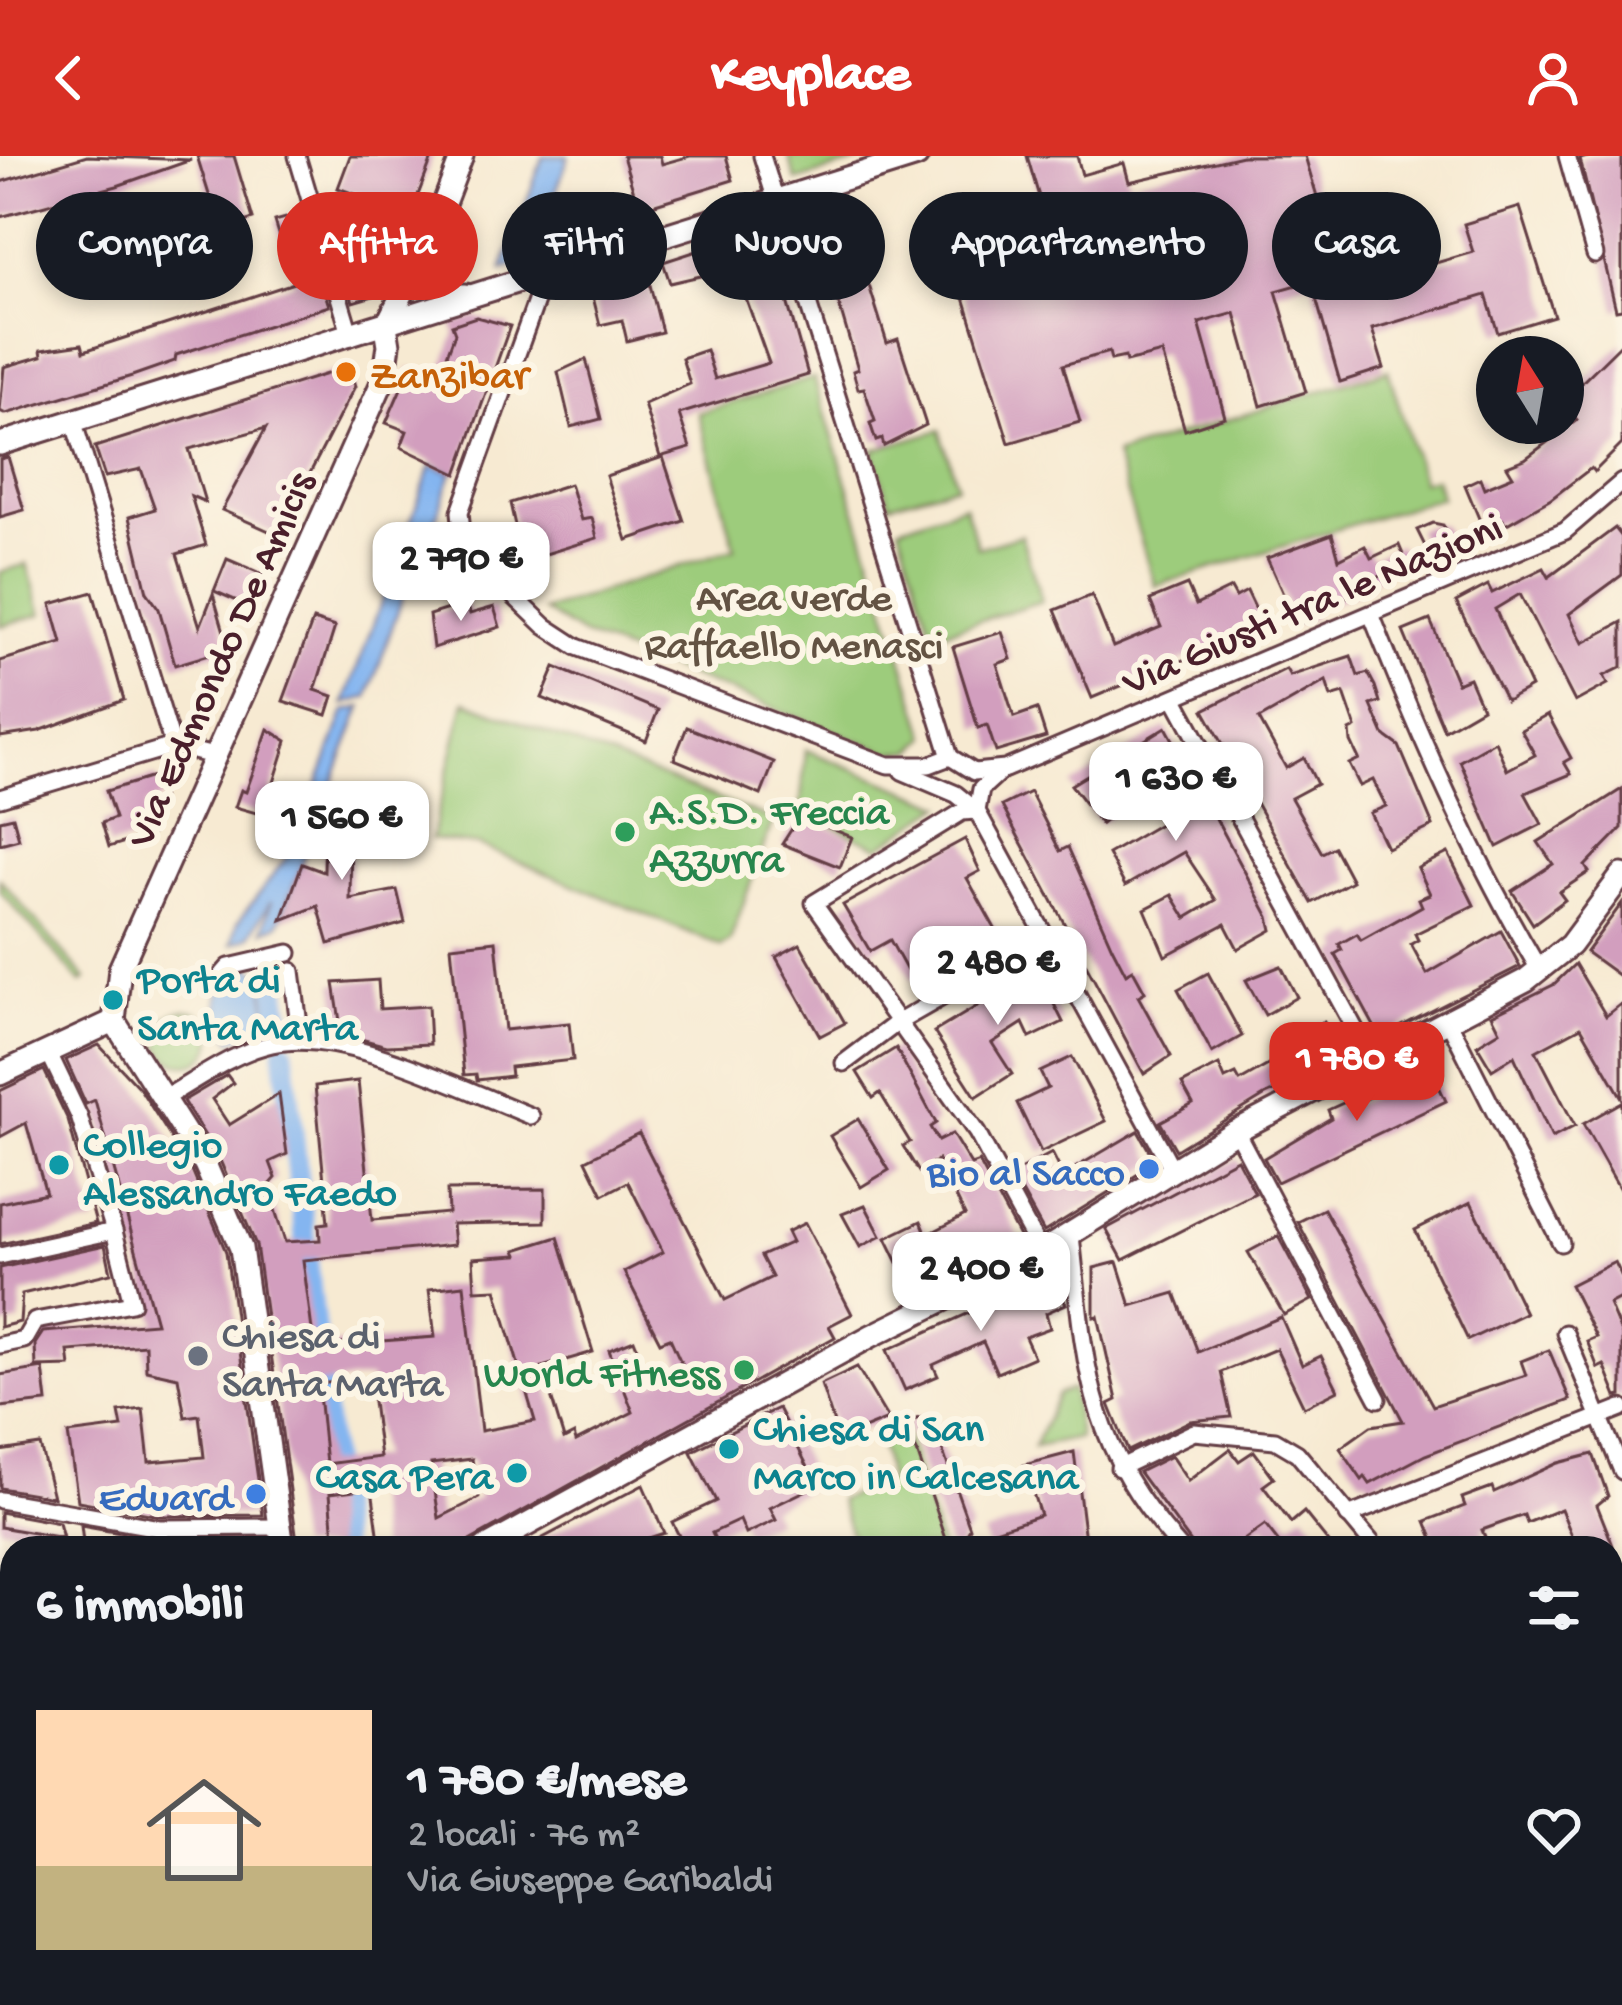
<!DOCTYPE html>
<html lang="it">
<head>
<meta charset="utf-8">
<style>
  body { margin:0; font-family:"Gochi Hand",sans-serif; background:#242831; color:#f1f3f6; height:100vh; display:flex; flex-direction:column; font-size:45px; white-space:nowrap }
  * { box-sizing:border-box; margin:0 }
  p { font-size:39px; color:#9ea1a6 }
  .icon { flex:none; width:66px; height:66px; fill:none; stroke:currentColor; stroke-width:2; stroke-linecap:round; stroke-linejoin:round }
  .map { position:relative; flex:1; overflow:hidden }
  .side { position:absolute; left:0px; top:1380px; width:1623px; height:471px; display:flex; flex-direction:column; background:#171b24; border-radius:36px 36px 0 0; box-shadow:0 6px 18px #0003 }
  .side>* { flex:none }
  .guide { position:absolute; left:36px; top:36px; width:1551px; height:108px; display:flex; gap:24px }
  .needle { width:78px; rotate:349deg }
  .controls { position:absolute; left:1476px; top:180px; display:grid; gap:24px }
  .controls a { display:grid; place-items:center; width:108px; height:108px; border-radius:50%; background:#171b24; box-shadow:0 6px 18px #0003; font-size:60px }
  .price { position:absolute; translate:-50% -102px; padding:0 27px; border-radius:24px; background:#fff; color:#222; font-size:39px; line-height:78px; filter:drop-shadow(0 3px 6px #0008) }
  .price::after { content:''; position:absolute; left:50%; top:72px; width:36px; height:27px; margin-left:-18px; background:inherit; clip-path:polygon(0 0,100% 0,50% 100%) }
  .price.selected { background:#d93025; color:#fff }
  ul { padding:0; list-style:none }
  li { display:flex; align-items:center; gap:36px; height:300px; padding:0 36px }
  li+li { border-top:3px solid #363941 }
  li span { display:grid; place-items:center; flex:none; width:336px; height:240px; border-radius:0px; color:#555 }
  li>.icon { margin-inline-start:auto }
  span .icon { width:144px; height:144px; fill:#fffc; stroke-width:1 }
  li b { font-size:51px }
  h2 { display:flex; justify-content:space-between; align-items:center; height:144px; padding:0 36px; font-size:51px }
  .chip { padding:0 42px; border-radius:54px; background:#171b24; box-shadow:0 6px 18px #0003; font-size:42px; line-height:108px }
  .chip.selected { background:#d93025; color:#fff }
  header { display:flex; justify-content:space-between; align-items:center; height:156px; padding:0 36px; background:#d93025; color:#fff; font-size:54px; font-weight:700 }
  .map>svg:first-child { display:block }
</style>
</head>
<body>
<header><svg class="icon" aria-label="back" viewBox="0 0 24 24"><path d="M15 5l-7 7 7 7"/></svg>Keyplace<svg class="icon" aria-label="person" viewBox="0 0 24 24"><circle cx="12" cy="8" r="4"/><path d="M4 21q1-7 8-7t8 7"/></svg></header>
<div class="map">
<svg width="1622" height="1849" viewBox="0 0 1622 1849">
  <rect width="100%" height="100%" fill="#fcf5e5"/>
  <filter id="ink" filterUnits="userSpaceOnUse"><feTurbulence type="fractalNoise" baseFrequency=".00833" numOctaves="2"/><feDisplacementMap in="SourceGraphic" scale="24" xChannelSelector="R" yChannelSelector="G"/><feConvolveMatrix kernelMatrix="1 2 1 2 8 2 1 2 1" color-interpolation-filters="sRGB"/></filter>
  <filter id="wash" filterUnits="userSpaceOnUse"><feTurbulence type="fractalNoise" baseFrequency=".004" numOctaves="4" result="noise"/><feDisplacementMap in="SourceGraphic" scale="48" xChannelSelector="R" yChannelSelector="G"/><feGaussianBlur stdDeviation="2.7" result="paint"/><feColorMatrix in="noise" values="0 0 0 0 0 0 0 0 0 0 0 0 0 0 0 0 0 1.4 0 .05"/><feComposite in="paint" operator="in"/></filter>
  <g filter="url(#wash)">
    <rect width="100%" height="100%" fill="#f7ead2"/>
    <g fill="#9dcc7b" stroke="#747653" stroke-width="3">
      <polygon points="788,0 877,0 796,25"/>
      <polygon points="1388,214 1422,325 1435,322 1441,341 1155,430 1115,299"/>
      <polygon points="814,222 927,581 913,595 889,596 582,479 544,455 735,392 698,257"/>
      <polygon points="940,274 957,329 890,348 873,294"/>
      <polygon points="964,349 978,392 1021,379 1042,445 933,479 899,371"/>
      <polygon points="27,408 42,458 0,470 0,416"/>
      <polygon points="465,545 773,664 730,785 721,790 478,689 431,683"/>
      <polygon points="806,594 943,649 879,691 800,654"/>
      <polygon points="0,723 86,823 81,827 0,735"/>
      <circle cx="186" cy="881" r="27"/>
      <polygon points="1072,1233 1079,1282 1034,1291 1058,1238"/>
      <polygon points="903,1270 941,1392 856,1392 839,1344 889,1325 878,1280"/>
      <polygon points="925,1839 1065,1839 1063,1849 923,1849"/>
    </g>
    <g fill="#84b5f0" stroke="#676a8e" stroke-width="3">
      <polygon points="543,0 569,0 531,104 502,114"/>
      <polygon points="431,310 452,317 432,373 427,371 368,541 344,548"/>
      <polygon points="362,551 278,769 263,775 271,745 249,781 232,788 237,767 295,690 345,555"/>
      <path d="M251 810 263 822 267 850 261 874 232 885C212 853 212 821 251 810Z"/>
      <polygon points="0,1723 12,1728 12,1839 308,1839 310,1849 0,1849"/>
    </g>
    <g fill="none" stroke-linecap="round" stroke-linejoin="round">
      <g stroke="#84b5f0" stroke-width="21">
        <polyline points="272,804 282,875"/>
        <polyline points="284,895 340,1392"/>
      </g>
    </g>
    <g id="blocks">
      <g fill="#d29ebe" fill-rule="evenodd">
        <polygon points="87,0 191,4 117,30 0,61 0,26"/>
        <polygon points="197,0 234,0 253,63 220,74"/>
        <polygon points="350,0 433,0 380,138 353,146 344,116 377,46 338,32"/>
        <polygon points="623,0 660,0 662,8 690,0 726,0 733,24 639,53"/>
        <polygon points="1027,0 1077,0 1082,19 1124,7 1129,26 1242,0 1305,0 1321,54 1335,50 1359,130 1473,96 1464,68 1520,51 1554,160 1498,177 1486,139 1372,173 1384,212 1340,226 1311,125 1276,135 1306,236 1261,250 1235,157 1199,167 1225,261 1185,274 1162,197 1126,206 1125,201 1111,204 1109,196 1063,209 1080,266 1009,287 953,106 1050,78"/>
        <polygon points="1591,0 1622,0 1622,153 1616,154 1580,3"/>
        <polygon points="300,58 329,150 176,199 175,205 132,220 6,258 0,255 4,211 42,200 41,194 82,188 84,195 294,127 275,65"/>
        <polygon points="849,65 887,187 898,183 926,269 884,290 882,283 876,285 870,267 875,265 864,232 858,233 853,215 858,213 817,74"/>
        <polygon points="756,76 768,128 781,124 808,219 679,258 690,292 660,301 644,248 690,228 682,202 706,194 715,223 769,207 735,112 670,127 663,106"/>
        <polygon points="649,125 662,176 627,185 622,164 600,169 592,137"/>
        <polygon points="476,161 510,170 457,318 401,291 407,275 386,267 410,212 438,223 455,177 452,169"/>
        <polygon points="1622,187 1622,288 1594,316 1591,312 1551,343 1505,369 1503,364 1483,372 1465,329 1480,322 1484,332 1513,320 1507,310 1525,303 1577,264 1563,245"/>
        <polygon points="586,203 601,263 571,271 558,216"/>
        <polygon points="349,211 355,230 278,379 222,354 266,272 189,293 205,346 191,340 206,389 177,398 200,471 213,438 229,493 175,509 159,453 147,436 129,361 155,353 141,313 105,321 95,291"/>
        <polygon points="8,301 24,354 0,361 0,303"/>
        <polygon points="663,301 684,365 627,384 606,320"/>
        <polygon points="570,328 581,364 592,362 597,382 523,405 510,347"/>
        <polygon points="1433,367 1443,369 1453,393 1431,402 1417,374"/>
        <polygon points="1615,372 1622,381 1622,419 1569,458 1583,487 1622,466 1622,511 1604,520 1608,528 1575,546 1520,438 1495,453 1531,531 1506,545 1456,446 1488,429 1492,437 1544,412 1549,421"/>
        <polygon points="1332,378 1339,403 1365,390 1371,402 1399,389 1407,408 1370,425 1372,431 1312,455 1314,461 1297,469 1267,402"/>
        <polygon points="227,403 267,420 253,452 214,435"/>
        <polygon points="1187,429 1196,449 1231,432 1236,441 1247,435 1268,479 1251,487 1249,482 1236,488 1234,483 1092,542 1055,454 1092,439 1113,491 1161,471 1150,444"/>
        <polygon points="93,436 124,544 39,575 0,581 0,505 62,487 51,448"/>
        <polygon points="467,447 470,458 494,451 500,471 433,492 429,459"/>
        <polygon points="313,464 335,471 315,534 333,540 327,559 283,545"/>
        <polygon points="1430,464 1457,527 1469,522 1482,552 1444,574 1403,475"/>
        <polygon points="1002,476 1011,503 997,508 1014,561 1037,553 1046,581 996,596 987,569 978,572 953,491"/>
        <polygon points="1351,500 1358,520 1368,517 1375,530 1380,546 1371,549 1384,579 1399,590 1433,670 1387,692 1370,657 1386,650 1373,624 1360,630 1349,608 1359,603 1351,586 1350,575 1356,572 1344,537 1331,541 1326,525 1259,563 1286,612 1304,602 1317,628 1291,642 1322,697 1334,691 1352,725 1312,747 1204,554 1286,513 1290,520"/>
        <polygon points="555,511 658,554 646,585 542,542"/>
        <polygon points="1548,559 1571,602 1564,606 1571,618 1525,637 1542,668 1497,691 1460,605 1495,585 1507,614 1535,599 1521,574"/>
        <polygon points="687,571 774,606 761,639 674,603"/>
        <polygon points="1166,571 1179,595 1174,598 1193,630 1197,627 1269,761 1272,774 1238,793 1225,768 1165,800 1145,753 1172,739 1186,762 1216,744 1184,696 1125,730 1108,698 1167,664 1148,630 1101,668 1071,629"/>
        <polygon points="268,573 287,585 271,636 292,644 285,665 235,651 241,634 246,636"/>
        <polygon points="156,620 163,642 145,649 145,656 152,678 109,691 102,667 115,662 106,635"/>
        <polygon points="342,631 364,639 351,673 350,743 397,734 405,767 329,788 318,750 282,764 302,708 324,716 325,669"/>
        <polygon points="1622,633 1622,672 1585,710 1589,716 1559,736 1565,744 1533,768 1512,735 1553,708 1538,686"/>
        <polygon points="1030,636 1060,695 1068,691 1112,791 1126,818 1133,814 1145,836 1138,840 1171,900 1144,918 1002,650"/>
        <polygon points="800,660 852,681 840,711 782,688"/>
        <polygon points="13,661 19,683 0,688 0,664"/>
        <polygon points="965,683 980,715 967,722 998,778 912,824 890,784 870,795 843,749"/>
        <polygon points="1448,697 1474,749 1415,778 1418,784 1411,788 1427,818 1501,775 1520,810 1380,881 1335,798 1342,794 1339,788 1357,778 1361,784 1422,750 1419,743 1430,738 1418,712"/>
        <polygon points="1622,747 1622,822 1586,796"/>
        <polygon points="496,785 505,874 569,867 573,904 510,911 511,920 477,924 476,918 464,919 451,790"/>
        <polygon points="800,788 845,867 820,880 776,801"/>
        <polygon points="1034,808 1063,866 1030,882 1023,867 992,887 1012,918 976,941 934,876 1006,833 1002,824"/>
        <polygon points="1575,808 1606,860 1622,847 1622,942 1581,871 1536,895 1575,970 1552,982 1514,900 1492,914 1477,889 1500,875 1492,859 1553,829"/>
        <polygon points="1281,810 1297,841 1265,859 1246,824"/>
        <polygon points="1208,817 1242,880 1212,897 1178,833"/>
        <polygon points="378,824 380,853 428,850 430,888 387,890 342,878 334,827"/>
        <polygon points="1324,866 1339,894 1319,906 1323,912 1264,940 1176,994 1160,966 1193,948 1182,928 1219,909 1225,923 1236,918 1240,925 1293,895 1290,890 1305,882 1302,878"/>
        <polygon points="99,889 140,933 192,1015 226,1096 263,1359 160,1360 78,1345 68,1278 122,1271 119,1256 143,1253 149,1306 204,1301 199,1259 185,1261 178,1221 146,1214 145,1189 68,1195 70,1210 36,1211 35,1188 43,1176 156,1167 95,944 86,948 66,904"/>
        <polygon points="896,892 936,967 930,971 938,985 952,978 971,1009 979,1006 1022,1086 954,1118 947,1104 906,1123 886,1082 921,1065 927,1079 965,1059 938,1004 919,1016 903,990 910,986 880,937 873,942 857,916"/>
        <polygon points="1072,901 1106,965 1041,996 1017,947 1048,932 1040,916"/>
        <polygon points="1430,912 1446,945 1277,1026 1264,1002 1331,962 1328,954 1352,943 1355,948"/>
        <polygon points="44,914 68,964 96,1067 0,1088 0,1047 46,1037 26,967 0,981 0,935"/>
        <path d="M227 919 233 927 212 943 229 969 279 938 287 998 270 1006 276 1022 268 1031 285 1086 320 1084 319 1068 328 1067 315 930 358 925 372 1064 448 1057 447 1034 545 1033V1066L452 1068 454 1089 303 1104 314 1190 435 1181 429 1133 464 1129 481 1275 535 1265 496 1133 475 1134 473 1102 518 1099 516 1094 558 1081 593 1196 542 1211 564 1283 574 1278 576 1285 633 1256 609 1194 634 1184 652 1229 684 1213 670 1182 660 1186 624 1116 663 1096 628 1026 603 1039 586 1004 639 977 725 1144 772 1121 761 1100 792 1086 787 1076 805 1067 852 1158 829 1170 835 1181 457 1392H380L372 1332 330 1337 335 1392H298L256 1089 219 1002 183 945ZM370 1222 380 1301 326 1308 318 1228ZM472 1303 479 1342 439 1362 431 1308Z"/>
        <polygon points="1622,946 1622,1037 1583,968"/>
        <polygon points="858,963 889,1014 861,1031 830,980"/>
        <polygon points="1138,975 1156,1007 1044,1076 1012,1018 1052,997 1063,1019"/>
        <polygon points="1237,1003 1255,1037 1123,1104 1106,1073"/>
        <polygon points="1471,1046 1525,1157 1468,1184 1415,1074"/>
        <polygon points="865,1049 881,1080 860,1091 842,1058"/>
        <polygon points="1324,1053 1433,1250 1526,1219 1521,1205 1549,1194 1570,1244 1425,1299 1370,1328 1365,1321 1362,1324 1340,1292 1371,1270 1403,1265 1298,1066"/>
        <polygon points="1278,1080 1312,1144 1284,1159 1248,1096"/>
        <polygon points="105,1089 111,1117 22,1138 20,1166 0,1171 0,1112"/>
        <polygon points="1117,1106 1131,1150 1175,1137 1198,1196 1281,1161 1302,1209 1321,1200 1338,1234 1304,1251 1276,1193 1221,1216 1231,1261 1190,1265 1128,1295 1109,1248 1117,1244 1098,1160 1094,1161 1094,1112"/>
        <polygon points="1615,1106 1622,1121 1622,1141 1609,1148 1622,1179 1622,1240 1617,1241 1604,1209 1598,1212 1587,1185 1596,1181 1570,1129"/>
        <polygon points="1051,1120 1066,1148 1046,1157 1050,1172 1025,1181 1034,1201 997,1217 983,1186 933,1209 938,1220 905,1234 887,1194"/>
        <polygon points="857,1211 888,1263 839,1283 821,1228"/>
        <polygon points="43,1212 47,1246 0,1251 0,1219"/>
        <polygon points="778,1252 817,1329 770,1352 776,1364 746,1378 740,1364 712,1377 719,1392 696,1392 693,1385 684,1390 672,1366 716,1345 691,1296"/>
        <polygon points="930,1259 970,1372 958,1392 949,1392 907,1266"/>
        <polygon points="40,1289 53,1341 0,1332 0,1295"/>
        <polygon points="1230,1293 1239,1305 1254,1295 1274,1322 1263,1330 1291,1367 1304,1356 1333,1392 1283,1392 1265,1369 1233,1392 1195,1392 1139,1316 1171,1300 1188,1325"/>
        <polygon points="1074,1296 1086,1392 987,1392 983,1378 1040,1359 1024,1309"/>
        <polygon points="1593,1298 1608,1340 1597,1349 1614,1392 1577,1392 1561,1353 1527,1367 1524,1359 1482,1374 1489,1392 1437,1392 1426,1365 1465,1350 1462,1342 1492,1331 1494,1336 1558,1307"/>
        <polygon points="643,1329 664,1377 619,1392 524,1392"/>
        <polygon points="0,1356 59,1367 63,1382 0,1371"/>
        <polygon points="81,1370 159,1384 265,1383 265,1392 119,1392 83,1386"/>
      </g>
    </g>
  </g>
  <g filter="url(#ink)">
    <use href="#blocks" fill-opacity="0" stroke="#643d44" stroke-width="3"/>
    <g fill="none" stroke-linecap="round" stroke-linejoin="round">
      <defs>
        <g id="street">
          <polyline points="297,0 351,181"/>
          <polyline points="762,0 950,601"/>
          <polyline points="1567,0 1595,99"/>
          <polyline points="547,115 460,356 462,375 492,419 545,470 577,491 888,609 929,609 950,601"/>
          <polyline points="73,264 173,590"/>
          <path d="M1371 458C1420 582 1472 700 1540 815"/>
          <polyline points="1175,543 1372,904"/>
          <polyline points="950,601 974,616 1005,613 1565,375 1622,326"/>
          <polyline points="1002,614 981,633 977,655 962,656 814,747 977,977 1041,1096"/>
          <polyline points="902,615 956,638 977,655 1173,1014"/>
          <polyline points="0,642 173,590 214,600"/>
          <polyline points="292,815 301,884"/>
          <polyline points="222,819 229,811 289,797"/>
          <polyline points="1448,864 1561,1087"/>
          <polyline points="844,907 897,867 1045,782"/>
          <path d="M163 943C198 923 232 897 272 888 342 871 464 934 531 960"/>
          <polyline points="1236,975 1378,1243"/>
          <path d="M1071 1079C1085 1212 1087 1288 1180 1392"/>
          <polyline points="0,1100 114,1075 79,960 48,895"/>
          <polyline points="1565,1177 1622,1315"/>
          <polyline points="0,1189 24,1184 35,1165 132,1147 114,1075"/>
          <polyline points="1119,1312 1194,1276 1275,1284 1297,1297 1376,1392"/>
          <polyline points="0,1344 159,1372 281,1371"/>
          <polyline points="1348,1360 1622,1252"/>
          <polyline points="1611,1517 1622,1520"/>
          <polyline points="1611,1812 1622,1814"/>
          <polyline points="498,1849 501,1839"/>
          <polyline points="1179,1849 1180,1839"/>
          <polyline points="1525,1849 1533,1839"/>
        </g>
        <g id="secondary">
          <polyline points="430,84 439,128 453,139 466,139"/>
          <polyline points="386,170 430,84 462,0"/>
          <polyline points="0,288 917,0"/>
          <polyline points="0,918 114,865"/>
          <polyline points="283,1392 241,1092 205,1008 114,865 120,813 384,222 389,189 386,170"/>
          <polyline points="485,1392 871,1180 1041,1096 1236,975 1526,824 1570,789 1622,719"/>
          <polyline points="0,1686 12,1691"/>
          <polyline points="358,1839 370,1849"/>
          <polyline points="213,1849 217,1839"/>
        </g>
      </defs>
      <use href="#street" stroke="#643d44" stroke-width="21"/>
      <use href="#secondary" stroke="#643d44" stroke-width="27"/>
      <use href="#street" stroke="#fff" stroke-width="15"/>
      <use href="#secondary" stroke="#fff" stroke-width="21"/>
    </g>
  </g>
  <circle fill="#e8710a" stroke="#fcf5e5" stroke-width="4.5" cx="346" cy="216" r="12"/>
  <g fill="#2e9e5b" stroke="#fcf5e5" stroke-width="4.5">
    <circle cx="625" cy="676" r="12"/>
    <circle cx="744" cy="1214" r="12"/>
  </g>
  <g fill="#0f9aa8" stroke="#fcf5e5" stroke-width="4.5">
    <circle cx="113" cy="844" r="12"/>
    <circle cx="59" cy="1009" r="12"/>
    <circle cx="729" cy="1293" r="12"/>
    <circle cx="517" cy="1317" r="12"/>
  </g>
  <g fill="#3f7fe0" stroke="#fcf5e5" stroke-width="4.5">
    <circle cx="1149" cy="1013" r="12"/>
    <circle cx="256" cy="1338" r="12"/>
  </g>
  <circle fill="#6b7280" stroke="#fcf5e5" stroke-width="4.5" cx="198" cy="1200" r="12"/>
  <g text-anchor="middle" stroke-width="12" stroke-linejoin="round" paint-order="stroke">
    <g font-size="42" fill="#c56008" stroke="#fcf5e5" text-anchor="start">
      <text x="370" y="231">Zanzibar</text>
    </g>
    <g font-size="42" fill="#635343" stroke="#fcf5e5">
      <text x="794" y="453">Area verde<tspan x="794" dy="48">Raffaello Menasci</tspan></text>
    </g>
    <g font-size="42" fill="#4a1f2b" stroke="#fcf5e5">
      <text transform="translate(1311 445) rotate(-23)" y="15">Via Giusti tra le Nazioni</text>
      <text transform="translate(217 502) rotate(-66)" y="15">Via Edmondo De Amicis</text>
    </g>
    <g font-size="42" fill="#27864d" stroke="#fcf5e5" text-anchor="start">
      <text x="649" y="667">A.S.D. Freccia<tspan x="649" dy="48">Azzurra</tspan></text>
      <text x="720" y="1229" text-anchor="end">World Fitness</text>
    </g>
    <g font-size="42" fill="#0d838f" stroke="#fcf5e5" text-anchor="start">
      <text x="137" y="835">Porta di<tspan x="137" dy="48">Santa Marta</tspan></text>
      <text x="83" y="1000">Collegio<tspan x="83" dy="48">Alessandro Faedo</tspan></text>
      <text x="753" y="1284">Chiesa di San<tspan x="753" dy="48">Marco in Calcesana</tspan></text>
      <text x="493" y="1332" text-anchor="end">Casa Pera</text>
    </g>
    <g font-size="42" fill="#366cbe" stroke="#fcf5e5" text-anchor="end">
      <text x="1125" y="1028">Bio al Sacco</text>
      <text x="232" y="1353">Eduard</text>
    </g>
    <g font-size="42" fill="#5b616d" stroke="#fcf5e5" text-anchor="start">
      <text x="222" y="1191">Chiesa di<tspan x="222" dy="48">Santa Marta</tspan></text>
    </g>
  </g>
</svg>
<div class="controls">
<a><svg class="needle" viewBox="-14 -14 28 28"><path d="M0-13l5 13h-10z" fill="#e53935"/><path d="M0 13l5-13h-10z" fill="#9ea1a6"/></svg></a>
</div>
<b class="price" style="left:461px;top:468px">2 790 €</b>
<b class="price" style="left:1176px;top:688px">1 630 €</b>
<b class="price" style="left:342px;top:727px">1 560 €</b>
<b class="price" style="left:998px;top:872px">2 480 €</b>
<b class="price selected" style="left:1357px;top:968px">1 780 €</b>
<b class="price" style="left:981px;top:1178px">2 400 €</b>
<div class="guide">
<a class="chip">Compra</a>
<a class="chip selected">Affitta</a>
<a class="chip">Filtri</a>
<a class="chip">Nuovo</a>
<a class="chip">Appartamento</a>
<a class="chip">Casa</a>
</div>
<section class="side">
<h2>6 immobili<svg class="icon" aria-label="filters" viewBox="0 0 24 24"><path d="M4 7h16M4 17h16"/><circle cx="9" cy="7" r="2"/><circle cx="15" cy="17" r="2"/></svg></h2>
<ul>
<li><span style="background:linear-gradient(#ffd9b3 65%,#c2b280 0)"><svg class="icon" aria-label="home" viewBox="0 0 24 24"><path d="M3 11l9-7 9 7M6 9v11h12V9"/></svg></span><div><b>1 780 €/mese</b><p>2 locali · 76 m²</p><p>Via Giuseppe Garibaldi</p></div><svg class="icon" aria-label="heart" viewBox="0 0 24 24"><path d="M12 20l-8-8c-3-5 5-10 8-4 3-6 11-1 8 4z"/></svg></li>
</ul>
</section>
</div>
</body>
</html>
